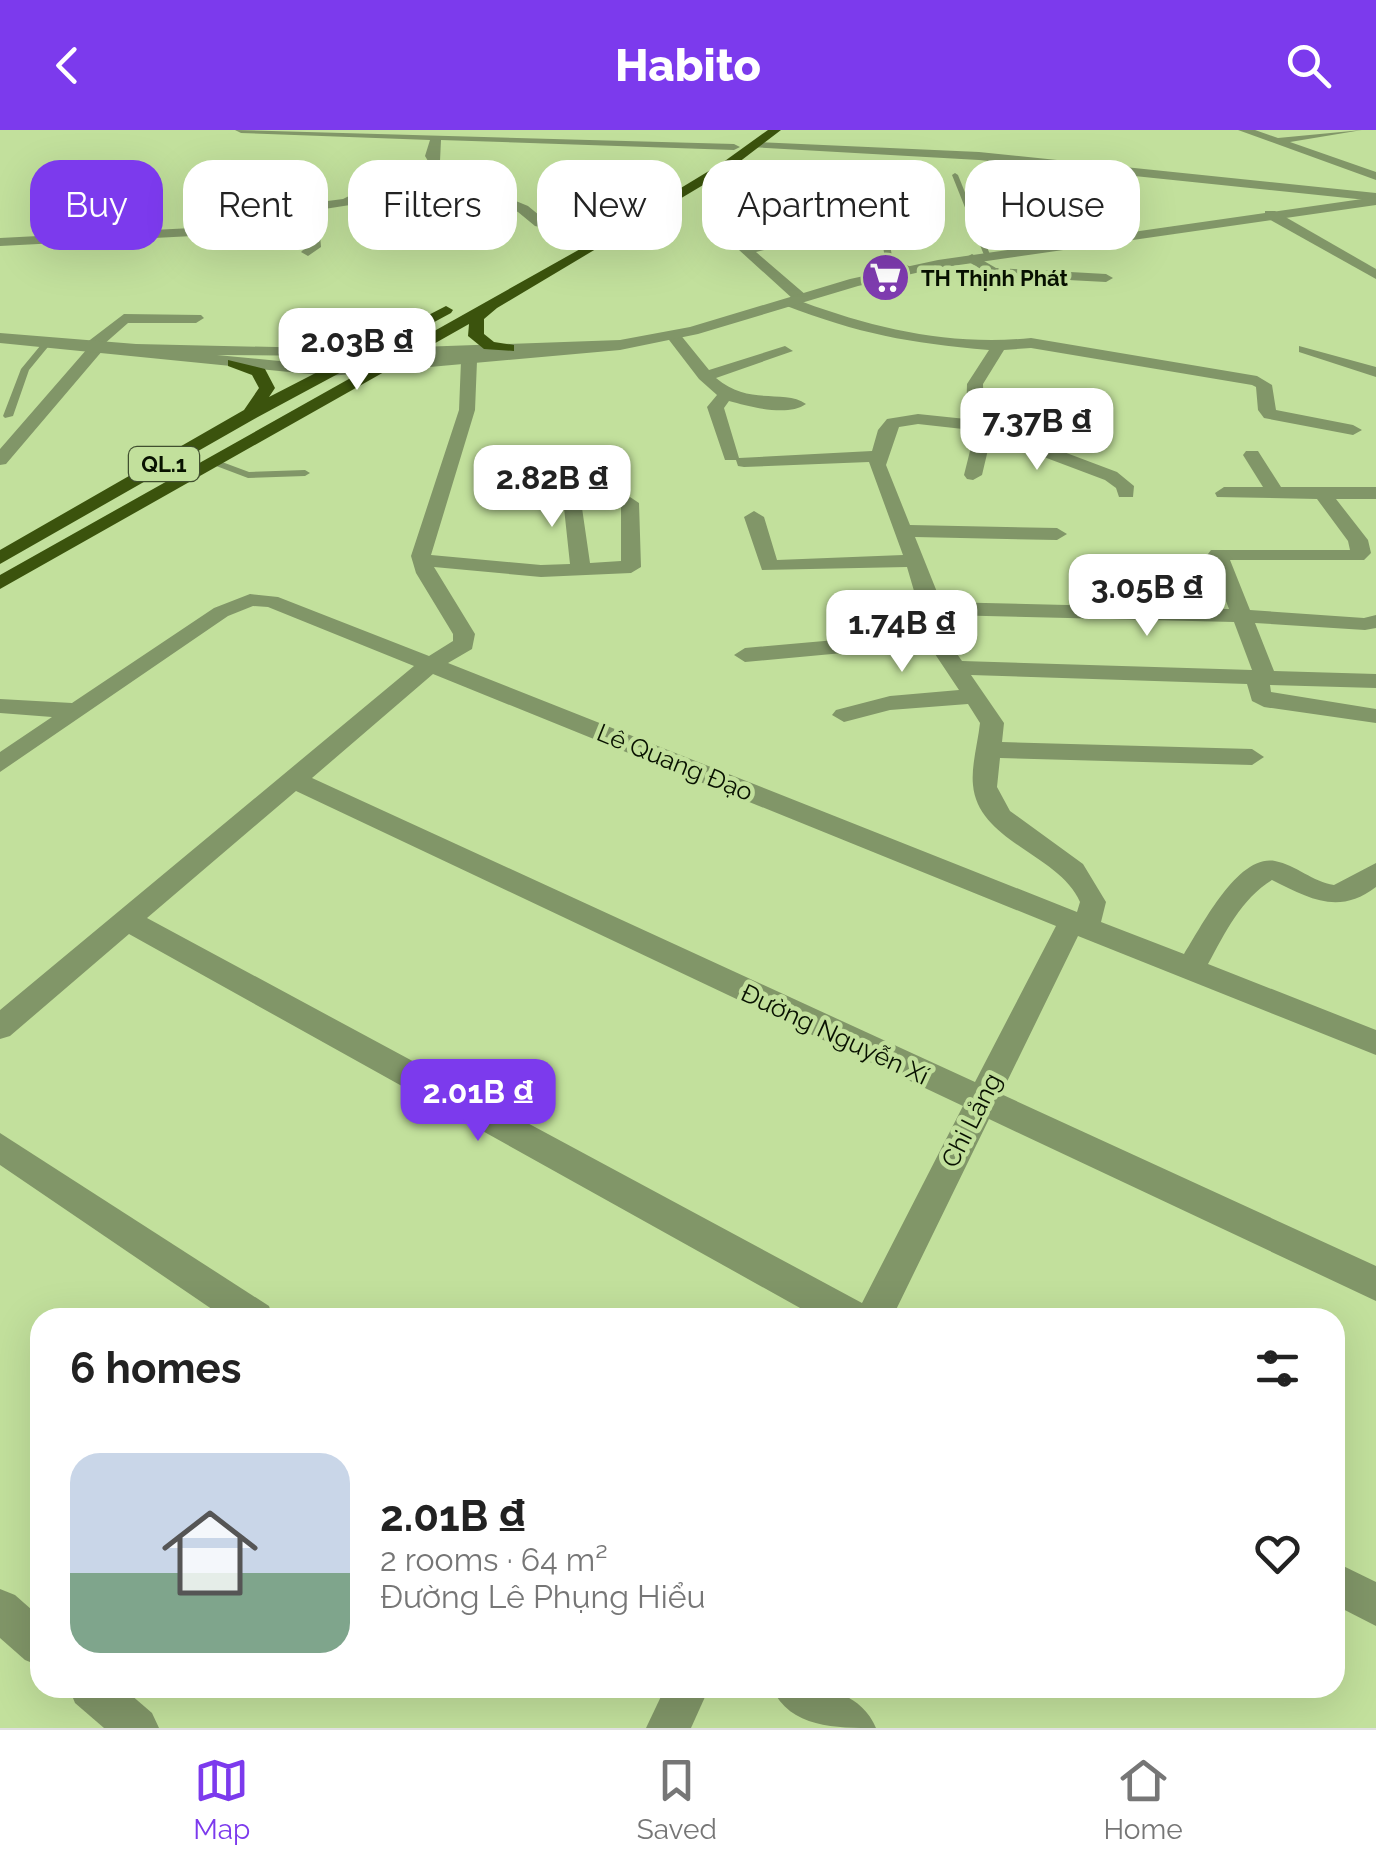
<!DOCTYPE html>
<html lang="en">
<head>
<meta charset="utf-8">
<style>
  body { margin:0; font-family:Raleway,sans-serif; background:#f6f6f6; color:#222; height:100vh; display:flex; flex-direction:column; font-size:38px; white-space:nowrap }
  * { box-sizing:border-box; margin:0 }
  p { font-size:32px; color:#767676 }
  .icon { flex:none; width:55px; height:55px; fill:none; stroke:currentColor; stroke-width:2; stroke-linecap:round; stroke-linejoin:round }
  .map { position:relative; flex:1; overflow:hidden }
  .sheet { position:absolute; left:30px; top:1178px; width:1315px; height:390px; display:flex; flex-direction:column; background:#fff; border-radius:30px; box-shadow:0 10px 40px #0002 }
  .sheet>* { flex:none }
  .banner { position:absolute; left:30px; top:30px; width:1318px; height:90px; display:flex; gap:20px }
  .price { position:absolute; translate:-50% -85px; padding:0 22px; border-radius:20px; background:#fff; color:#222; font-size:32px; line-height:65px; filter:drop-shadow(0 2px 5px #0008) }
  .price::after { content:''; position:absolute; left:50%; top:60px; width:30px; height:22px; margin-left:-15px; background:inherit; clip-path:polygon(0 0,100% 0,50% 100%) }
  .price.selected { background:#7c3aed; color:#fff }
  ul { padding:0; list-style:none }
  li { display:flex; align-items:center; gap:30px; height:250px; padding:0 40px }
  li span { display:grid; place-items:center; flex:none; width:280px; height:200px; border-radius:30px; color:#555 }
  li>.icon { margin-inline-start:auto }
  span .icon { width:120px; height:120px; fill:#fffc; stroke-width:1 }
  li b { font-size:42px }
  h2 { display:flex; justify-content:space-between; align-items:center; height:120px; padding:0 40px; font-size:42px }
  .chip { padding:0 35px; border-radius:30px; background:#fff; box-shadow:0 10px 40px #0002; font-size:35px; line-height:90px }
  .chip.selected { background:#7c3aed; color:#fff }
  header { display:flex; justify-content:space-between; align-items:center; height:130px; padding:0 40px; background:#7c3aed; color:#fff; font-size:45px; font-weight:800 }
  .tabs { display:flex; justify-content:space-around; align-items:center; height:140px; border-top:2px solid #e0e0e0; background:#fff; font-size:28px; color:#767676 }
  .tabs a { display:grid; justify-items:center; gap:5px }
  .tabs .selected { color:#7c3aed }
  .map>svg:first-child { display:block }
</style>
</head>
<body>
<header><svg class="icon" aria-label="back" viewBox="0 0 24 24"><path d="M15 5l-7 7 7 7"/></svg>Habito<svg class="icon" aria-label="search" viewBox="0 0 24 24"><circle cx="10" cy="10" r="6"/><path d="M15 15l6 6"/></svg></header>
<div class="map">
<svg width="1376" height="1598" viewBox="0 0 1376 1598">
  <rect width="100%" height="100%" fill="#c2e09c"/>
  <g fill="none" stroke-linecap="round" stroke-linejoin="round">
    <g fill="#819668" fill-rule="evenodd">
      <polygon points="955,43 958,45 991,127 984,125 952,45"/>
      <polygon points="870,81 874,81 885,87 892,126 912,138 912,142 906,142 885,129 879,90 870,83"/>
      <polygon points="1008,88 1014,88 1041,115 1041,119 1035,119 1008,92"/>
      <polygon points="45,210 52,212 29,240 13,286 5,288 3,286 21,239"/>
      <polygon points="214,329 249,342 305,340 310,343 305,346 248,348 211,334 209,332"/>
    </g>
    <g fill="#819668" fill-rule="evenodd">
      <polygon points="235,0 734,14 740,17 734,20 441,10 440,31 494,55 490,62 431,36 425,26 430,10 241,3"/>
      <polygon points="1238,0 1255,0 1278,8 1362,0 1290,12 1376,42 1376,50"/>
      <polygon points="755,12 979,22 1376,63 1376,71 979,30 751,17"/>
      <polygon points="1074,47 1080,51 1082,74 1109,108 1107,111 1097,111 1070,74 1068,51"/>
      <polygon points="406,51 499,64 528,76 545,90 594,104 587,108 535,96 518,82 492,70 402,58"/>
      <polygon points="363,59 367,60 367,66 350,75 318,80 321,117 308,126 301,122 307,116 306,82 212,105 0,116 0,108 211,97 282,77 343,69"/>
      <polygon points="1265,81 1275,81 1376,139 1376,149 1265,87"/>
      <path d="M788 87 795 91 794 113 756 122 806 165 808 168 803 172C876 199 952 216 1031 208L1257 246 1272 255 1276 280 1353 295 1362 300 1353 305 1264 288 1258 280 1256 257 1252 255 1031 218 1004 220 983 254 984 292 1117 342 1134 356 1133 367H1119L1116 358 1105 350 991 307 982 345 973 350 967 349 964 345 975 301 972 300 918 294 899 297 886 335 910 395 1057 398 1067 404 1057 410 915 407 941 472 1229 479 1208 424 1211 420H1350L1348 411 1317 369 1217 367 1215 363 1224 357H1263L1243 325 1246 321H1258L1281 357H1376V369H1336L1368 410 1371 423 1364 430H1230L1250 480 1364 488 1376 485V498L1365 500 1255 493 1274 541 1376 544V558L1270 555 1271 562 1376 579V593L1264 577 1252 571 1247 554 971 545 1004 593 1002 612 1252 619 1264 627 1252 635 1000 628 997 657 1010 681 1083 734 1106 772 1101 792 1184 824C1201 798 1237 724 1275 731 1296 735 1313 752 1334 755L1376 733V757C1338 786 1309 768 1272 750 1241 769 1225 803 1208 834L1376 900V925L1078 806 1001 964 1376 1136V1171L989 989 892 1188H818L129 804 10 906 0 909V880L414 536 268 477 253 476 228 486 0 642V622L52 587 0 583V569L72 573 214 478 250 464 278 467 429 526 453 511V504L416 443 411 426 459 280 461 231 469 226 477 231 475 280 431 425 541 435 570 434 564 378 565 350 560 344 569 339 583 349 582 378 590 433 621 431V373L630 367 639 373 641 437 631 443 541 447 434 437 475 504 472 519 448 533 1077 782 1080 772C1060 725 978 712 973 655 971 636 978 612 980 593L968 574 890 580 844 592 832 585 836 580 890 566 959 560 929 515 745 532 734 525 745 518 926 502 907 437 762 440 744 387 754 381 764 387 777 430 903 425 869 332 744 337 738 336 736 330H725L707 277 717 265 699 249 666 206 669 203H679L709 240 785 216 793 221 716 248C750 277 784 258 806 274 788 287 751 277 729 271L724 278 739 328 872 321 878 300 887 289 918 284 966 289 967 254 989 220C908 213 860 204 784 175V169H793L739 120 782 108 781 91ZM944 485 1234 492 1252 540 962 531 950 514ZM433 544 1056 796 975 952 312 648ZM296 661 963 976 862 1173 147 788Z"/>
      <polygon points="972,124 996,138 1106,144 1113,148 1106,152 993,146 967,131 965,128"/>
      <polygon points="201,185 204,188 196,193 128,193 103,215 103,220 6,334 0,335 0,319 87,219 86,213 124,184"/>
      <polygon points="1299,216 1376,237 1376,247 1299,222"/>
      <polygon points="0,1003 269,1176 273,1188 225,1188 0,1035"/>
      <polygon points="1335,1432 1376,1452 1376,1496 1335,1475"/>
      <polygon points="0,1459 15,1465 40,1487 40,1536 25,1530 0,1508"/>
      <polygon points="69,1558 123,1558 152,1583 159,1598 104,1598 75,1573"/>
      <polygon points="665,1558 709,1558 691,1598 646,1598"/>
      <path d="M772 1558C811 1555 858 1556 876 1598 836 1598 790 1598 772 1558Z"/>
    </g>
    <path fill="#819668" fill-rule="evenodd" d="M1376 67V75L938 138 858 156 698 204 620 220 330 246 0 213V203L136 214 364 219 620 210 690 197 850 149 938 130ZM217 225 435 227 330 236Z"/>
    <g fill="#3b530d" fill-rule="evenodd">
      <polygon points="768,0 781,0 730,39 497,178 484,189 484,204 494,212 514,215 514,221 484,219 468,206 469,194 0,459 0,445 582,118 722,33"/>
      <polygon points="446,176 453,180 451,183 256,288 0,434 0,420 244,280 259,258 252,245 228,236 228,230 265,239 275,258 269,267"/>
    </g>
  </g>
  <defs>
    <symbol id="supermarket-disc" viewBox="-11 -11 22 22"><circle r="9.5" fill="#7f3cb0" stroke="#c2e09c"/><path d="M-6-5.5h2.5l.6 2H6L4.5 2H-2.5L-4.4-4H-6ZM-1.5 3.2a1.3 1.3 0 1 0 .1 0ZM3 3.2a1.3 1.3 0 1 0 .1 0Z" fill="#fff"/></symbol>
  </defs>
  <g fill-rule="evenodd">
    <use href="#supermarket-disc" x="858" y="120" width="55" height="55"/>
  </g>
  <g text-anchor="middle" stroke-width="9" stroke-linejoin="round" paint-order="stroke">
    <g font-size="22" font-weight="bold" fill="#081100" stroke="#c2e09c" text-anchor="start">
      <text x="921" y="156">TH Thịnh Phát</text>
    </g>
    <rect fill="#c2e09c" stroke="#404f2f" stroke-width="2.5" x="129" y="317" width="70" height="34" rx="8"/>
    <g font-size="22" font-weight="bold" fill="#081100">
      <text x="164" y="342">QL.1</text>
    </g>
    <g font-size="25" fill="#081100" stroke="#c2e09c">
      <text transform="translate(675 632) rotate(22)" y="9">Lê Quang Đạo</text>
      <text transform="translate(835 904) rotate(25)" y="9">Đường Nguyễn Xí</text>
      <text transform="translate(971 990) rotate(-63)" y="9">Chi Lăng</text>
    </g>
  </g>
</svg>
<b class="price" style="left:357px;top:263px">2.03B ₫</b>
<b class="price" style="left:1037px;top:343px">7.37B ₫</b>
<b class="price" style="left:552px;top:400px">2.82B ₫</b>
<b class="price" style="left:1147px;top:509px">3.05B ₫</b>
<b class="price" style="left:902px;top:545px">1.74B ₫</b>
<b class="price selected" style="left:478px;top:1014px">2.01B ₫</b>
<div class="banner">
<a class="chip selected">Buy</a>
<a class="chip">Rent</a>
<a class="chip">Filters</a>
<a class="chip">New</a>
<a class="chip">Apartment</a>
<a class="chip">House</a>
</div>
<section class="sheet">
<h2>6 homes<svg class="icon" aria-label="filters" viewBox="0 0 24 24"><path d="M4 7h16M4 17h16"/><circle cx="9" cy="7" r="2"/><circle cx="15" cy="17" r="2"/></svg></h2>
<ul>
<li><span style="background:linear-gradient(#c9d6e8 60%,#7fa58c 0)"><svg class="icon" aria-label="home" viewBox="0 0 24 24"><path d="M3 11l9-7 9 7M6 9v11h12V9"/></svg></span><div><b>2.01B ₫</b><p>2 rooms · 64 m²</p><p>Đường Lê Phụng Hiểu</p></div><svg class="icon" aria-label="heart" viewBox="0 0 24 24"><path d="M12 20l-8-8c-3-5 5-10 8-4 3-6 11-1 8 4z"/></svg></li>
</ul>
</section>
</div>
<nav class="tabs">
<a class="selected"><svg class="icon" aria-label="map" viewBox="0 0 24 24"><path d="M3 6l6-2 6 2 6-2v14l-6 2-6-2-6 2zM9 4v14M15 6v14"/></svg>Map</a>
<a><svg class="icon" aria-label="saved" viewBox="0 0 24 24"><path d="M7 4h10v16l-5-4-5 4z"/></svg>Saved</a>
<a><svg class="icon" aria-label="home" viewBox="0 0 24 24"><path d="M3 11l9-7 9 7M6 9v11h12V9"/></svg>Home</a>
</nav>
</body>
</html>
